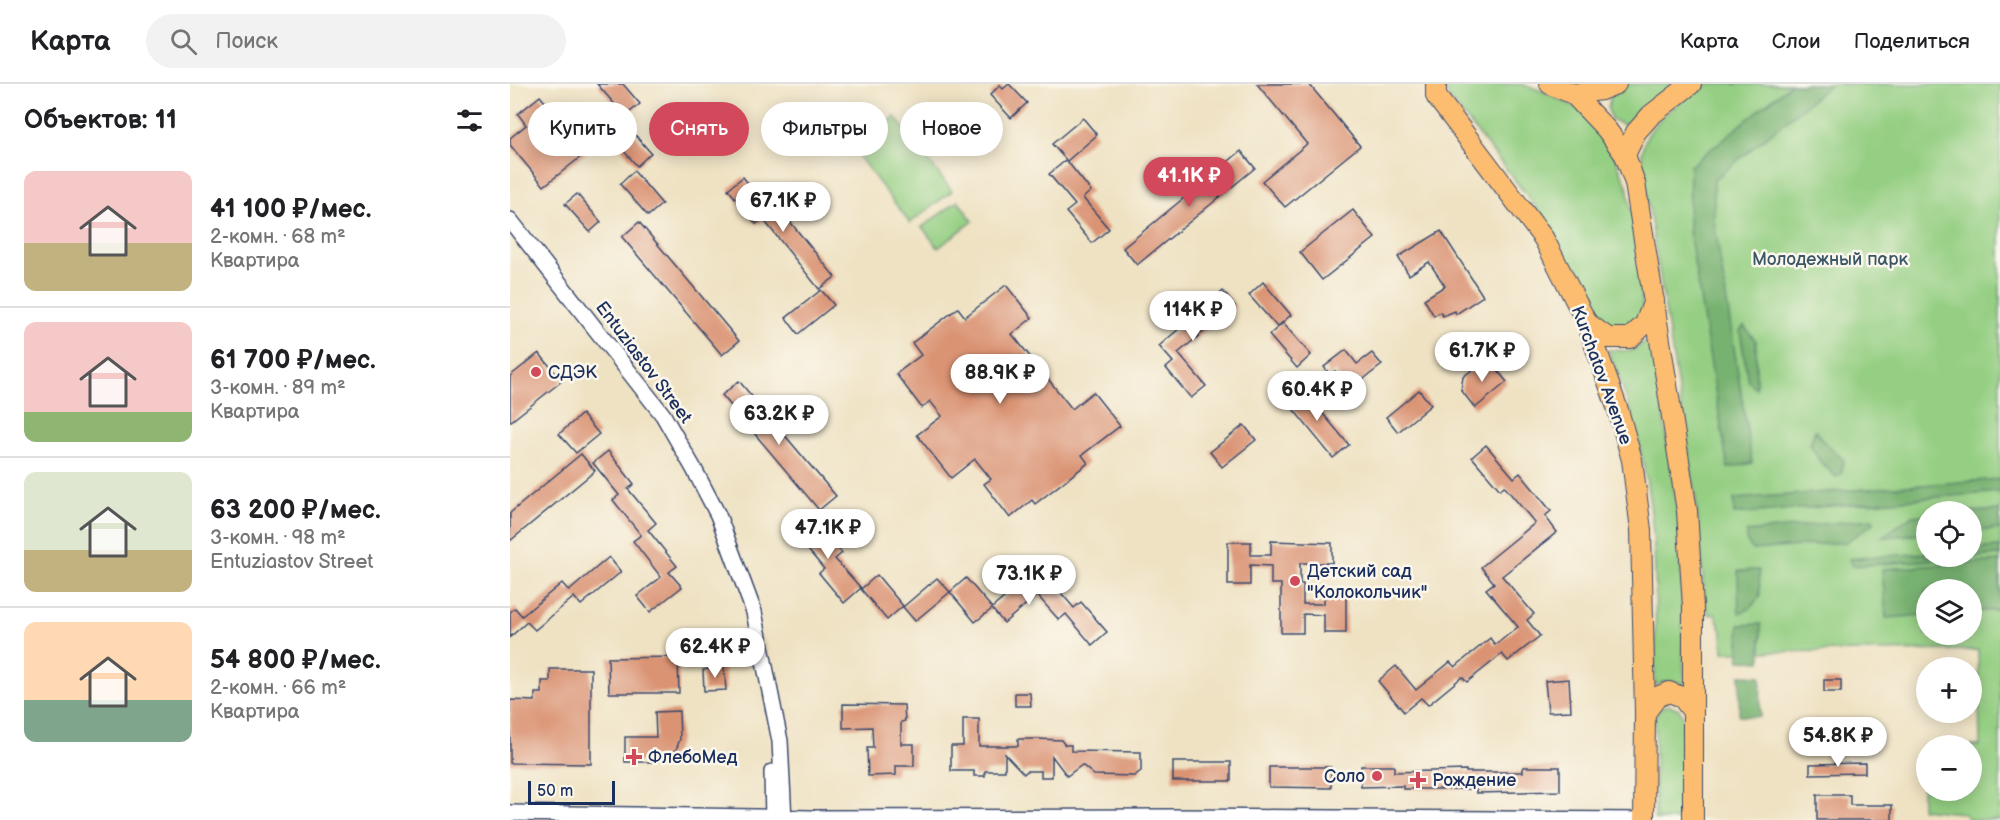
<!DOCTYPE html>
<html lang="ru">
<head>
<meta charset="utf-8">
<style>
  body { margin:0; font-family:"Balsamiq Sans",sans-serif; background:#f2f2f2; color:#202124; height:100vh; display:flex; flex-direction:column; font-size:22px; white-space:nowrap }
  * { box-sizing:border-box; margin:0 }
  p { font-size:20px; color:#757577 }
  .icon { flex:none; width:33px; height:33px; fill:none; stroke:currentColor; stroke-width:2; stroke-linecap:round; stroke-linejoin:round }
  .map { position:relative; flex:1; overflow:hidden }
  .details { display:flex; flex-direction:column; background:#fff; width:510px }
  .details>* { flex:none }
  .top-card { position:absolute; left:18px; top:18px; width:570px; height:54px; display:flex; gap:12px }
  .controls { position:absolute; left:1406px; top:417px; display:grid; gap:12px }
  .controls a { display:grid; place-items:center; width:66px; height:66px; border-radius:50%; background:#fff; box-shadow:0 3px 15px #0003; font-size:30px }
  .scale { position:absolute; left:18px; bottom:15px; width:87px; box-sizing:border-box; padding-left:6px; border:3px solid #1b2f5e; border-top:0; font-size:16px; line-height:21px; white-space:nowrap; color:#1b2f5e; -webkit-text-stroke:4px #fbf7ec; paint-order:stroke }
  .price { position:absolute; translate:-50% -51px; padding:0 14px; border-radius:21px; background:#fff; color:#222; font-size:20px; line-height:39px; filter:drop-shadow(0 2px 3px #0008) }
  .price::after { content:''; position:absolute; left:50%; top:36px; width:18px; height:14px; margin-left:-9px; background:inherit; clip-path:polygon(0 0,100% 0,50% 100%) }
  .price.selected { background:#d1495b; color:#fff }
  ul { padding:0; list-style:none }
  li { display:flex; align-items:center; gap:18px; height:150px; padding:0 24px }
  li+li { border-top:2px solid #e0e0e0 }
  li span { display:grid; place-items:center; flex:none; width:168px; height:120px; border-radius:12px; color:#555 }
  li>.icon { margin-inline-start:auto }
  span .icon { width:72px; height:72px; fill:#fffc; stroke-width:1 }
  li b { font-size:26px }
  h2 { display:flex; justify-content:space-between; align-items:center; height:72px; padding:0 24px; font-size:26px }
  .pill { padding:0 21px; border-radius:27px; background:#fff; box-shadow:0 3px 15px #0003; font-size:21px; line-height:54px }
  .pill.selected { background:#d1495b; color:#fff }
  header { display:flex; align-items:center; gap:36px; box-sizing:border-box; height:84px; padding:0 30px; background:#fff; border-bottom:2px solid #e0e0e0 }
  header strong { font-size:28px }
  nav { display:flex; gap:33px; margin-inline-start:auto; font-size:21px }
  .search { width:420px; height:54px; background:#f2f2f2; display:flex; align-items:center; gap:15px; box-sizing:border-box; padding:0 21px; border-radius:33px; color:#757577; font-size:22px }
  main { display:flex; flex:1; min-height:0 }
  .map>svg:first-child { display:block }
</style>
</head>
<body>
<header>
<strong>Карта</strong>
<div class="search"><svg class="icon" aria-label="search" viewBox="0 0 24 24"><circle cx="10" cy="10" r="6"/><path d="M15 15l6 6"/></svg>Поиск</div>
<nav><a>Карта</a><a>Слои</a><a>Поделиться</a></nav>
</header>
<main>
<section class="details">
<h2>Объектов: 11<svg class="icon" aria-label="filters" viewBox="0 0 24 24"><path d="M4 7h16M4 17h16"/><circle cx="9" cy="7" r="2"/><circle cx="15" cy="17" r="2"/></svg></h2>
<ul>
<li><span style="background:linear-gradient(#f6c9c9 60%,#c2b280 0)"><svg class="icon" aria-label="home" viewBox="0 0 24 24"><path d="M3 11l9-7 9 7M6 9v11h12V9"/></svg></span><div><b>41 100 ₽/мес.</b><p>2-комн. · 68 m²</p><p>Квартира</p></div></li>
<li><span style="background:linear-gradient(#f6c9c9 75%,#8fb573 0)"><svg class="icon" aria-label="home" viewBox="0 0 24 24"><path d="M3 11l9-7 9 7M6 9v11h12V9"/></svg></span><div><b>61 700 ₽/мес.</b><p>3-комн. · 89 m²</p><p>Квартира</p></div></li>
<li><span style="background:linear-gradient(#dfe7d0 65%,#c2b280 0)"><svg class="icon" aria-label="home" viewBox="0 0 24 24"><path d="M3 11l9-7 9 7M6 9v11h12V9"/></svg></span><div><b>63 200 ₽/мес.</b><p>3-комн. · 98 m²</p><p>Entuziastov Street</p></div></li>
<li><span style="background:linear-gradient(#ffd9b3 65%,#7fa58c 0)"><svg class="icon" aria-label="home" viewBox="0 0 24 24"><path d="M3 11l9-7 9 7M6 9v11h12V9"/></svg></span><div><b>54 800 ₽/мес.</b><p>2-комн. · 66 m²</p><p>Квартира</p></div></li>
</ul>
</section>
<div class="map">
<svg width="1490" height="736" viewBox="0 0 1490 736">
  <rect width="100%" height="100%" fill="#fbf7ec"/>
  <filter id="ink" filterUnits="userSpaceOnUse"><feTurbulence type="fractalNoise" baseFrequency=".0167" numOctaves="2"/><feDisplacementMap in="SourceGraphic" scale="12" xChannelSelector="R" yChannelSelector="G"/><feConvolveMatrix kernelMatrix="1 2 1 2 8 2 1 2 1" color-interpolation-filters="sRGB"/></filter>
  <filter id="wash" filterUnits="userSpaceOnUse"><feTurbulence type="fractalNoise" baseFrequency=".008" numOctaves="4" result="noise"/><feDisplacementMap in="SourceGraphic" scale="24" xChannelSelector="R" yChannelSelector="G"/><feGaussianBlur stdDeviation="1.35" result="paint"/><feColorMatrix in="noise" values="0 0 0 0 0 0 0 0 0 0 0 0 0 0 0 0 0 1.4 0 .05"/><feComposite in="paint" operator="in"/></filter>
  <g filter="url(#wash)">
    <rect width="100%" height="100%" fill="#efe2c3"/>
    <g fill="#95cf83" stroke="#587f70" stroke-width="1.5" fill-rule="evenodd">
      <path d="M936 0H1011L1029 6 1068 24 1096 57 1107 78 1117 102 1127 161 1133 227C1120 245 1107 254 1089 233L1061 180 1031 129 938 12Z"/>
      <polygon points="1118,0 1174,0 1124,40 1111,40 1101,35 1098,25 1100,14"/>
      <path d="M1195 0H1490V736H1460L1453 729 1412 725 1413 662H1416V706H1461V662H1470L1468 566 1213 568 1212 548 1205 530 1199 531 1195 517 1186 415 1136 106C1135 94 1131 81 1132 68 1135 38 1174 17 1195 0ZM1416 428H1461V472H1416ZM1416 506H1461V550H1416Z"/>
      <polygon points="385,33 442,107 400,139 343,65"/>
      <polygon points="448,117 463,137 428,164 412,143"/>
      <path d="M1142 254 1170 446 1174 602C1164 595 1156 595 1145 602 1145 542 1148 480 1140 420 1133 367 1119 314 1098 266L1121 267Z"/>
      <polygon points="1159,621 1169,625 1173,634 1173,736 1145,736 1145,635 1149,625"/>
    </g>
    <g fill="#78b271" stroke="#4a7068" stroke-width="1.5">
      <polygon points="1281,0 1321,0 1204,96 1204,136 1242,379 1218,384 1179,147 1180,82"/>
      <polygon points="1234,242 1246,257 1246,305 1238,297 1230,247"/>
      <polygon points="1305,346 1314,358 1334,376 1331,390 1326,393 1309,376 1300,360"/>
      <polygon points="1490,395 1490,408 1224,430 1224,415"/>
      <polygon points="1490,426 1490,445 1461,447 1461,428"/>
      <polygon points="1416,431 1416,450 1372,453 1401,432"/>
      <polygon points="1362,435 1365,438 1336,458 1243,466 1237,458 1237,448"/>
      <polygon points="1490,463 1490,471 1343,482 1339,475 1416,469 1416,472 1461,472 1461,465"/>
      <polygon points="1490,477 1490,526 1461,528 1461,506 1416,506 1416,531 1376,534 1372,485"/>
      <polygon points="1249,486 1250,513 1239,525 1229,529 1228,487"/>
      <polygon points="1251,540 1251,577 1229,576 1229,541"/>
      <polygon points="1230,591 1251,592 1250,633 1229,632"/>
    </g>
    <g id="blocks">
      <g fill="#da9373">
        <polygon points="87,0 113,0 130,20 115,32"/>
        <polygon points="499,0 517,19 501,34 480,11 490,1 493,5"/>
        <polygon points="747,0 799,0 850,62 775,123 752,97 797,60"/>
        <polygon points="30,12 77,68 34,102 0,61 0,54 16,41 8,30"/>
        <polygon points="573,34 587,51 557,77 581,107 573,114 599,145 582,159 556,128 565,121 539,90 556,76 542,60"/>
        <polygon points="113,37 141,69 127,82 99,50"/>
        <polygon points="731,67 745,84 627,181 613,164"/>
        <polygon points="124,87 152,120 138,132 110,100"/>
        <polygon points="233,93 261,128 268,123 325,193 309,205 253,135 246,140 218,105"/>
        <polygon points="67,110 91,138 80,148 55,120"/>
        <polygon points="843,126 865,154 812,196 790,168"/>
        <polygon points="129,138 229,257 212,271 112,153"/>
        <polygon points="931,147 973,212 946,230 945,227 933,232 930,228 924,232 914,215 935,202 919,178 899,191 888,173"/>
        <polygon points="753,198 781,231 767,243 739,211"/>
        <polygon points="496,201 522,234 502,250 562,325 583,308 610,342 572,371 578,379 525,420 522,416 500,434 474,400 481,395 465,375 441,394 407,351 432,332 420,317 412,324 386,290 411,271 402,259 448,224 455,233"/>
        <polygon points="311,206 324,221 288,250 276,234"/>
        <polygon points="713,207 725,222 668,269 696,302 681,314 656,284 663,278 649,262"/>
        <polygon points="773,239 801,271 787,284 759,251"/>
        <polygon points="836,266 847,280 862,269 872,281 839,306 825,287 820,291 814,283"/>
        <polygon points="29,269 52,297 0,338 0,292"/>
        <polygon points="977,274 997,298 965,324 951,306 953,293"/>
        <polygon points="229,297 326,412 309,426 212,311"/>
        <polygon points="790,302 839,361 823,374 774,314"/>
        <polygon points="909,306 921,321 888,348 876,333"/>
        <polygon points="72,330 89,350 66,369 49,350"/>
        <polygon points="734,341 746,356 712,383 700,368"/>
        <polygon points="976,361 1004,394 1010,389 1041,427 1035,432 1047,448 992,492 1024,530 1017,536 1030,552 998,577 992,570 957,598 952,593 918,621 911,614 894,628 868,597 886,582 906,606 940,578 945,583 980,554 985,561 1008,543 976,505 984,499 971,483 1025,439 994,402 990,406 962,373"/>
        <polygon points="98,367 124,400 118,405 146,439 138,446 167,482 159,488 172,503 140,528 127,512 151,493 123,457 131,451 103,416 109,411 83,379"/>
        <polygon points="71,370 85,387 0,457 0,429"/>
        <polygon points="302,434 332,469 325,475 351,504 334,519 309,489 314,485 284,449"/>
        <polygon points="761,457 822,459 822,479 790,479 790,500 793,500 793,520 814,520 814,506 836,506 836,549 814,549 814,531 793,530 793,549 771,549 771,500 761,500 761,482 740,481 740,501 718,501 718,458 741,458 741,471 761,471"/>
        <polygon points="99,473 111,488 71,521 64,513 25,546 17,538 0,553 0,528 5,524 12,532 52,499 59,507"/>
        <polygon points="367,491 393,522 377,536 351,505"/>
        <polygon points="427,494 440,508 405,537 393,523"/>
        <polygon points="456,494 482,524 515,496 524,507 539,495 564,524 571,518 597,548 582,561 556,530 549,536 527,511 494,539 482,525 465,538 440,508"/>
        <polygon points="168,573 169,609 99,609 98,574"/>
        <polygon points="214,582 216,606 194,607 193,586"/>
        <polygon points="40,585 81,585 81,680 0,679 0,616 25,617 25,609 32,609 32,597 40,597"/>
        <polygon points="1059,595 1061,627 1038,628 1035,597"/>
        <rect x="1314" y="596" width="17" height="12"/>
        <polygon points="505,609 520,609 521,622 505,622"/>
        <polygon points="333,620 394,621 395,637 391,638 391,660 404,660 404,682 386,682 386,691 358,692 357,664 363,664 362,643 333,644"/>
        <polygon points="169,627 170,655 166,666 161,673 147,678 115,678 115,653 146,653 145,628"/>
        <polygon points="453,635 469,635 469,662 508,662 508,655 528,655 551,656 555,661 561,661 561,667 631,668 631,687 624,692 584,691 572,681 557,692 542,672 542,693 531,693 531,687 517,687 514,690 495,670 495,687 475,687 475,692 464,692 464,687 441,687 441,662 453,662"/>
        <rect x="663" y="678" width="58" height="19"/>
        <polygon points="1355,679 1355,689 1300,690 1300,680"/>
        <polygon points="851,682 884,682 884,688 956,686 956,688 1013,688 1013,683 1050,683 1050,707 966,709 966,705 893,705 893,702 851,703"/>
        <polygon points="759,683 821,683 821,704 759,703"/>
        <polygon points="1307,711 1340,711 1340,721 1382,721 1382,736 1307,736"/>
      </g>
    </g>
  </g>
  <g filter="url(#ink)">
    <use href="#blocks" fill-opacity="0" stroke="#3b4a6d" stroke-width="1.5"/>
    <g fill="none" stroke-linecap="round" stroke-linejoin="round">
      <defs>
        <g id="minor">
          <polyline points="0,136 153,331 184,385 208,431 244,528 270,657 274,736"/>
          <polyline points="262,688 263,736"/>
          <polyline points="0,729 301,734 662,733 1134,736"/>
        </g>
        <g id="major">
          <polyline points="926,0 926,12 1034,155 1077,239 1108,326 1122,376 1131,446 1135,629 1134,736"/>
          <polyline points="1040,0 1063,10 1097,46 1115,71 1125,99 1177,427 1183,523 1183,736"/>
          <polyline points="1063,10 1091,6 1106,0"/>
          <polyline points="1115,71 1126,48 1141,31 1181,0"/>
          <polyline points="1077,239 1098,254 1120,254 1135,240 1144,216"/>
          <polyline points="1135,629 1147,613 1159,608 1172,613 1183,628"/>
        </g>
      </defs>
      <use href="#minor" stroke="#3b4a6d" stroke-width="18"/>
      <use href="#major" stroke="#3b4a6d" stroke-width="22"/>
      <use href="#minor" stroke="#fff" stroke-width="15"/>
      <use href="#major" stroke="#fcbd6f" stroke-width="20"/>
    </g>
  </g>
  <g fill="#d1495b" stroke="#fbf7ec" stroke-width="2">
    <circle cx="26" cy="288" r="6"/>
    <circle cx="785" cy="497" r="6"/>
    <path d="M121 664h6v6h6v6h-6v6h-6v-6h-6v-6h6z"/>
    <circle cx="867" cy="692" r="6"/>
    <path d="M905 687h6v6h6v6h-6v6h-6v-6h-6v-6h6z"/>
  </g>
  <g text-anchor="middle" stroke-width="5" stroke-linejoin="round" paint-order="stroke">
    <g font-size="18" fill="#3a5767" stroke="#fbf7ec">
      <text x="1320" y="181">Молодежный парк</text>
    </g>
    <g font-size="18" fill="#1b2f5e" stroke="#fbf7ec">
      <text transform="translate(134 278) rotate(53)" y="6">Entuziastov Street</text>
      <text transform="translate(1092 291) rotate(70)" y="6">Kurchatov Avenue</text>
    </g>
    <g font-size="18" fill="#1b2f5e" stroke="#fbf7ec" text-anchor="start">
      <text x="38" y="294">СДЭК</text>
      <text x="797" y="493">Детский сад<tspan x="797" dy="21">"Колокольчик"</tspan></text>
      <text x="138" y="679">ФлебоМед</text>
      <text x="855" y="698" text-anchor="end">Соло</text>
      <text x="922" y="702">Рождение</text>
    </g>
  </g>
</svg>
<div class="controls">
<a><svg class="icon" aria-label="locate" viewBox="0 0 24 24"><circle cx="12" cy="12" r="6"/><path d="M12 2v4M12 18v4M2 12h4M18 12h4"/></svg></a>
<a><svg class="icon" aria-label="layers" viewBox="0 0 24 24"><path d="M12 4l9 5-9 5-9-5zM3 14l9 5 9-5"/></svg></a>
<a>+</a>
<a>−</a>
</div>
<div class="scale">50 m</div>
<b class="price selected" style="left:679px;top:124px">41.1K ₽</b>
<b class="price" style="left:273px;top:149px">67.1K ₽</b>
<b class="price" style="left:683px;top:258px">114K ₽</b>
<b class="price" style="left:972px;top:299px">61.7K ₽</b>
<b class="price" style="left:490px;top:321px">88.9K ₽</b>
<b class="price" style="left:807px;top:338px">60.4K ₽</b>
<b class="price" style="left:269px;top:362px">63.2K ₽</b>
<b class="price" style="left:318px;top:476px">47.1K ₽</b>
<b class="price" style="left:519px;top:522px">73.1K ₽</b>
<b class="price" style="left:205px;top:595px">62.4K ₽</b>
<b class="price" style="left:1328px;top:684px">54.8K ₽</b>
<div class="top-card">
<a class="pill">Купить</a>
<a class="pill selected">Снять</a>
<a class="pill">Фильтры</a>
<a class="pill">Новое</a>
</div>
</div>
</main>
</body>
</html>
